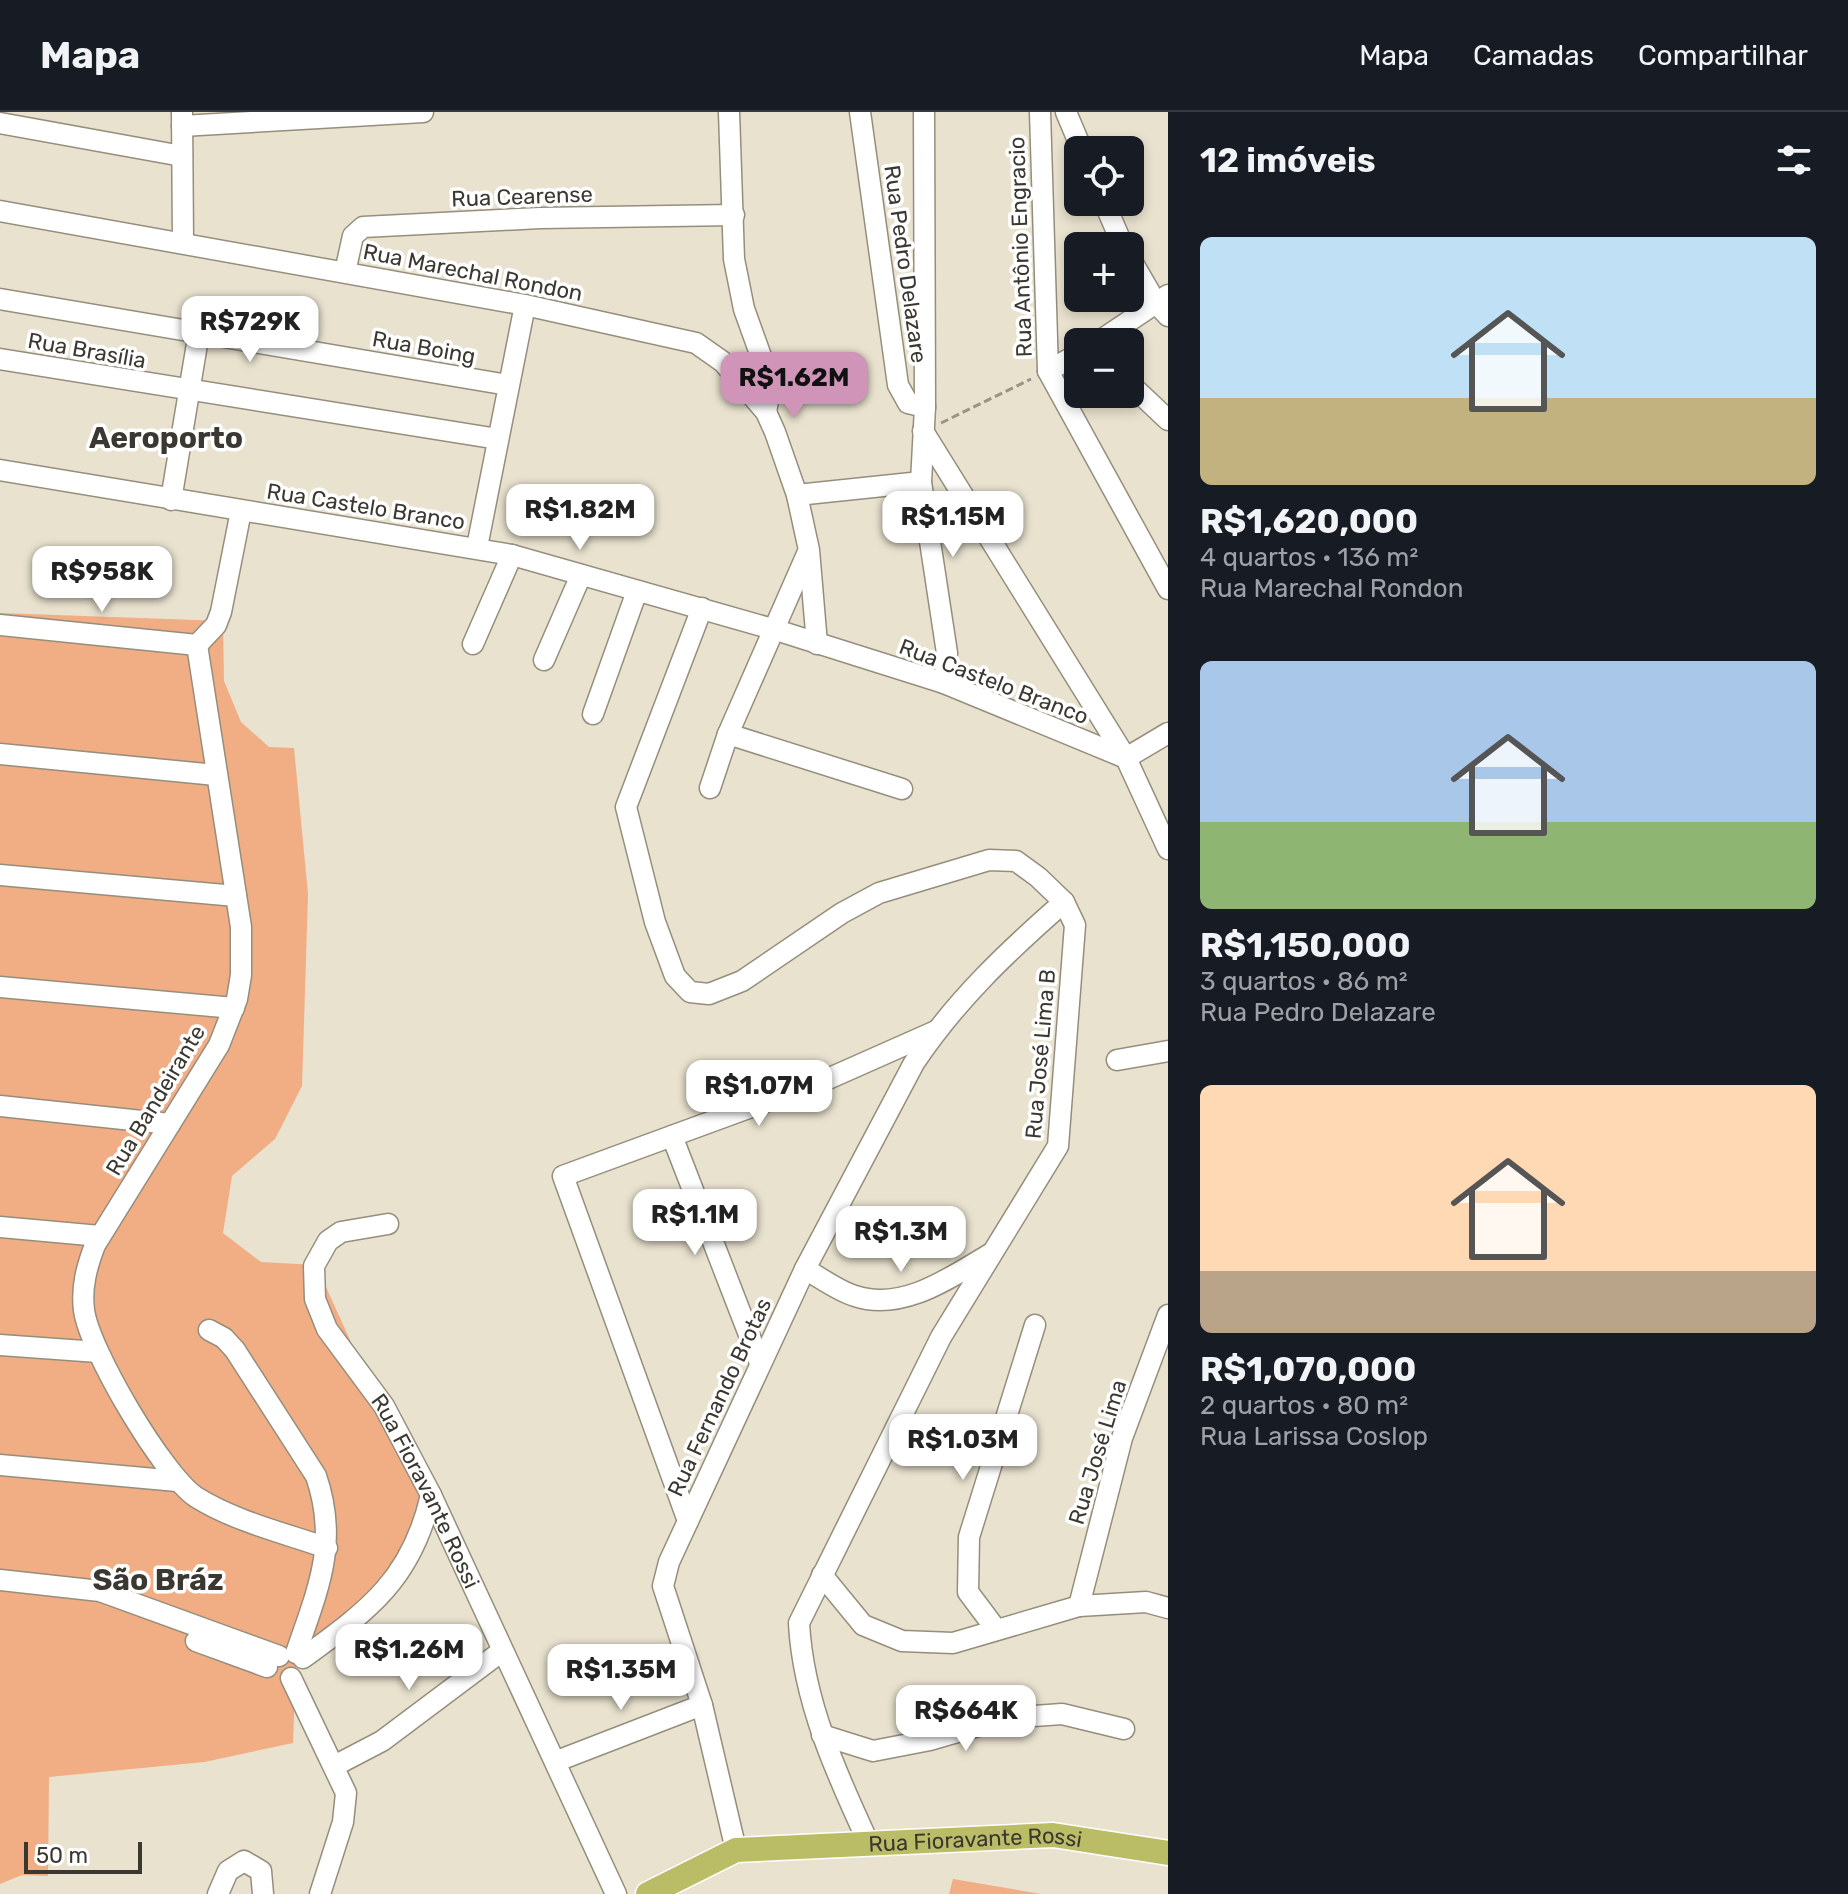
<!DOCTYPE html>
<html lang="pt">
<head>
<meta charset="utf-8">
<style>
  body { margin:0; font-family:Rubik,sans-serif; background:#20242c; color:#f1f3f6; height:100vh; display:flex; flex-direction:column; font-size:30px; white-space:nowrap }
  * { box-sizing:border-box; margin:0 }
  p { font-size:26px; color:#9ea1a6 }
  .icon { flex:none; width:44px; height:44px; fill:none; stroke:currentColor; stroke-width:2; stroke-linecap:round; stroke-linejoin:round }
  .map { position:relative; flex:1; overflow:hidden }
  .panel { display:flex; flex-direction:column; background:#171b24; width:680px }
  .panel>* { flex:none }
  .buttons { position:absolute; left:1064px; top:24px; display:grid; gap:16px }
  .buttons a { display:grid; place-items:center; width:80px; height:80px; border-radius:12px; background:#171b24; box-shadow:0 4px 12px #0003; font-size:40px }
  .scale { position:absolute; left:24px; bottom:20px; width:118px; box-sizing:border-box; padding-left:8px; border:4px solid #3b3831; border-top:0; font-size:22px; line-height:28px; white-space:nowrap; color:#3b3831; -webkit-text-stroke:6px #fff; paint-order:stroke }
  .price { position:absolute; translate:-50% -68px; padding:0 18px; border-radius:16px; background:#fff; color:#222; font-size:26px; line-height:52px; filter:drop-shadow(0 2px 4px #0008) }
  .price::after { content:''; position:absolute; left:50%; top:48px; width:24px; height:18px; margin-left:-12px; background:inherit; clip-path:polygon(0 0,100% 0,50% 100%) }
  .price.current { background:#cf94b7; color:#111 }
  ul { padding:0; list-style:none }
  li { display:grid; align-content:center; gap:16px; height:424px; padding:0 32px }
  li span { display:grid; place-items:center; height:248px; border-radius:12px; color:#555 }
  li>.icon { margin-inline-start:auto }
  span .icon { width:144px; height:144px; fill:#fffc; stroke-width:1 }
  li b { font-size:34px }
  h2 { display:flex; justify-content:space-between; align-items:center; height:96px; padding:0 32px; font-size:34px }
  header { display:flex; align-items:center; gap:48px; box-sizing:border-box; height:112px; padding:0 40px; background:#171b24; border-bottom:2px solid #363941 }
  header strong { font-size:38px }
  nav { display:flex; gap:44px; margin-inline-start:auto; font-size:28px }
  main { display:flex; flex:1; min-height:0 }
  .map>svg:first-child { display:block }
</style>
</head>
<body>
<header>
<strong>Mapa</strong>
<nav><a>Mapa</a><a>Camadas</a><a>Compartilhar</a></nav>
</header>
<main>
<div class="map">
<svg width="1168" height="1782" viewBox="0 0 1168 1782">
  <rect width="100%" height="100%" fill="#e9e2cf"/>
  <g fill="#f1ad84">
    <polygon points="0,501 223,509 224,569 241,610 269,635 294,636 308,782 302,974 275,1027 232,1064 223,1121 261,1150 316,1153 423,1389 418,1435 296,1551 293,1631 204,1650 49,1665 48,1764 22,1763 0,1772"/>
    <polygon points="953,1767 1041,1782 949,1782"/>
  </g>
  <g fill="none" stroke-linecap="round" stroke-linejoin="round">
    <defs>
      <g id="minor">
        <polyline points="182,0 183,130"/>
        <polyline points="729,0 734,147 744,197 771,272 766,300"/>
        <polyline points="860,0 898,273 908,291 925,295"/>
        <polyline points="924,0 925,295 921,370 947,541 944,571"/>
        <polyline points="1040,0 1048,259 1168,477"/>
        <polyline points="1066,0 1082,38"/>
        <polyline points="0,11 182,44"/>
        <polyline points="182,14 423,0"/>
        <polyline points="1104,90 1123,134"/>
        <polyline points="0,99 525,193 696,231 723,250 766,300 775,320 797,383 809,438 817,532"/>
        <polyline points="1130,146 1156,191 1168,204"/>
        <polyline points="345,160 353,124 363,115 540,106 734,103"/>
        <polyline points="0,187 508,273"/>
        <polyline points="1098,230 1168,183"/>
        <polyline points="0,247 498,327"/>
        <polyline points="1048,259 1078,242"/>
        <polyline points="1130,272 1168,308"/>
        <polyline points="923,319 1126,646 1168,737"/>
        <polyline points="0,358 512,443 776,518 944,571 1126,646"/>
        <polyline points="797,383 921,370"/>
        <polyline points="171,388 199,220"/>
        <polyline points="477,435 525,193"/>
        <path d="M702 496 626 695 655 810 675 864 690 880 709 882 742 869 842 801 879 781 989 748 1016 749 1038 765 1064 790 1075 813 1058 1034 941 1225 799 1511C803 1589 837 1663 869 1732"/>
        <polyline points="0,513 197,533"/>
        <polyline points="473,532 512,443"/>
        <path d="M197 533 241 815V863L237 887 219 933 95 1133C87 1154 81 1175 84 1198 89 1238 163 1363 196 1385 234 1409 284 1421 327 1436"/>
        <polyline points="197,533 216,513 221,500 241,399"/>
        <polyline points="544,548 581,463"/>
        <polyline points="593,602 637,479"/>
        <polyline points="728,622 902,677"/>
        <polyline points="0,642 216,663"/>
        <polyline points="1126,646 1168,621"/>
        <polyline points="710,676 728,622 807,442"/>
        <polyline points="0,763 236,784"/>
        <polyline points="0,875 234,896"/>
        <polyline points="1117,948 1168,939"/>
        <polyline points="0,994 170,1012"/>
        <polyline points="672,1024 760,1251"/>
        <path id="s1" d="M388 1112 341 1120 328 1129 314 1154 315 1187 327 1217 384 1294 431 1383 616 1782"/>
        <polyline points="0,1115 100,1124"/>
        <path d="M805 1157C821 1166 838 1179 855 1184 903 1200 951 1165 990 1142"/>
        <path d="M209 1218 224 1226 235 1238 316 1364C339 1431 318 1477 296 1541"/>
        <polyline points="0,1233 98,1240"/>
        <polyline points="0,1353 177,1369"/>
        <polyline points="688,1409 563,1064 830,966 936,919"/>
        <polyline points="822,1463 863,1513 902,1529 953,1531 1079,1494 1146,1490 1168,1496"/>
        <polyline points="0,1468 100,1479 279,1544"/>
        <polyline points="1079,1494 1122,1326 1168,1203"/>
        <polyline points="995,1516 968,1480 969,1425 1035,1213"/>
        <polyline points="196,1529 267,1555"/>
        <path d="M303 1546C369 1498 412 1467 431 1383"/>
        <polyline points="291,1566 346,1681 343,1710 320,1782"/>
        <polyline points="822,1623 873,1639 930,1628 1006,1606 1062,1602 1124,1617"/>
        <polyline points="557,1649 702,1593"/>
        <polyline points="336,1653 382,1629 502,1539"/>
        <path d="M736 1738 702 1593 663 1474 669 1450 805 1157 914 951C956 888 1008 839 1064 790"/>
        <polyline points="218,1782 228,1759 244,1749 261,1759 263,1782"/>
      </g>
      <g id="major">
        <path id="s2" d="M648 1782 736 1738 1053 1723 1168 1741"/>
      </g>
    </defs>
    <use href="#minor" stroke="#958e7c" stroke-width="23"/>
    <use href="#major" stroke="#fff" stroke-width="27"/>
    <polyline stroke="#9a9487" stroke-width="3" stroke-dasharray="8 4" stroke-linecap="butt" points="941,311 1031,267"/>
    <use href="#minor" stroke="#fff" stroke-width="20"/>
    <use href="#major" stroke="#bbbc66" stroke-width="24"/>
  </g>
  <g text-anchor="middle" stroke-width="7" stroke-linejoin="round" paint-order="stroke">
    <g font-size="22" fill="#3b3831" stroke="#fff">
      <text transform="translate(522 84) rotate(-2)" y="8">Rua Cearense</text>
      <text transform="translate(1020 135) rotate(-92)" y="8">Rua Antônio Engracio</text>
      <text transform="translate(906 152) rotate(82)" y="8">Rua Pedro Delazare</text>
      <text transform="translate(473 160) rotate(11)" y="8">Rua Marechal Rondon</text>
      <text transform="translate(424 235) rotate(10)" y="8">Rua Boing</text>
      <text transform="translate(87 238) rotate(10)" y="8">Rua Brasília</text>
      <text transform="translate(366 394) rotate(9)" y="8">Rua Castelo Branco</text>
      <text transform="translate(994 569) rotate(21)" y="8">Rua Castelo Branco</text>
      <text transform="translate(1040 942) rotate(-85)" y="8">Rua José Lima B</text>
      <text transform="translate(155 988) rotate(-59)" y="8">Rua Bandeirante</text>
      <text transform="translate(719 1285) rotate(-65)" y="8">Rua Fernando Brotas</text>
      <text transform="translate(1097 1340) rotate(-73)" y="8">Rua José Lima</text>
      <text dy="8" stroke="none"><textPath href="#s1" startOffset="348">Rua Fioravante Rossi</textPath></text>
      <text dy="8" stroke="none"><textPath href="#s2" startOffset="338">Rua Fioravante Rossi</textPath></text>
    </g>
    <g font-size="30" font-weight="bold" fill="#3b3831" stroke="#fff">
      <text x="166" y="336">Aeroporto</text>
      <text x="158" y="1478">São Bráz</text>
    </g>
  </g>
</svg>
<div class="buttons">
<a><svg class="icon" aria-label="locate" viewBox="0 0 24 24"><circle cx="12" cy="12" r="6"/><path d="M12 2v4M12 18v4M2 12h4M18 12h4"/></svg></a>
<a>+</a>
<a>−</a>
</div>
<div class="scale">50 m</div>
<b class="price" style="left:250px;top:252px">R$729K</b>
<b class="price current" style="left:794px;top:308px">R$1.62M</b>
<b class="price" style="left:580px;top:440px">R$1.82M</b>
<b class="price" style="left:953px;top:447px">R$1.15M</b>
<b class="price" style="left:102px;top:502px">R$958K</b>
<b class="price" style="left:759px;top:1016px">R$1.07M</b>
<b class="price" style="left:695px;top:1145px">R$1.1M</b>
<b class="price" style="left:901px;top:1162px">R$1.3M</b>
<b class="price" style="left:963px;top:1370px">R$1.03M</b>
<b class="price" style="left:409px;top:1580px">R$1.26M</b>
<b class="price" style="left:621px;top:1600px">R$1.35M</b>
<b class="price" style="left:966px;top:1641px">R$664K</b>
</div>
<section class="panel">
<h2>12 imóveis<svg class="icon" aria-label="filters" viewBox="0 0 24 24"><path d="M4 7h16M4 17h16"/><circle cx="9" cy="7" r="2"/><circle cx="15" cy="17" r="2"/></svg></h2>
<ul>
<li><span style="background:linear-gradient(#bfe0f5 65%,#c2b280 0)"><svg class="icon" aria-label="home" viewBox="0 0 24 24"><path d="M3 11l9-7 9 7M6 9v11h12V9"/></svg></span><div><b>R$1,620,000</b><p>4 quartos · 136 m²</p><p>Rua Marechal Rondon</p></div></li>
<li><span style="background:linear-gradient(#a9c7e8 65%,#8fb573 0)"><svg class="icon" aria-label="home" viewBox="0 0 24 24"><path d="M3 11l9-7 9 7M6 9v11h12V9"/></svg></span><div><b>R$1,150,000</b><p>3 quartos · 86 m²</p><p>Rua Pedro Delazare</p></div></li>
<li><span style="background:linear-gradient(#ffd9b3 75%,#b9a48a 0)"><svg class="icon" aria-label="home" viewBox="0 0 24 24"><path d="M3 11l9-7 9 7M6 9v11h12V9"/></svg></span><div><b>R$1,070,000</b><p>2 quartos · 80 m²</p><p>Rua Larissa Coslop</p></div></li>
</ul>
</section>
</main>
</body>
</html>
